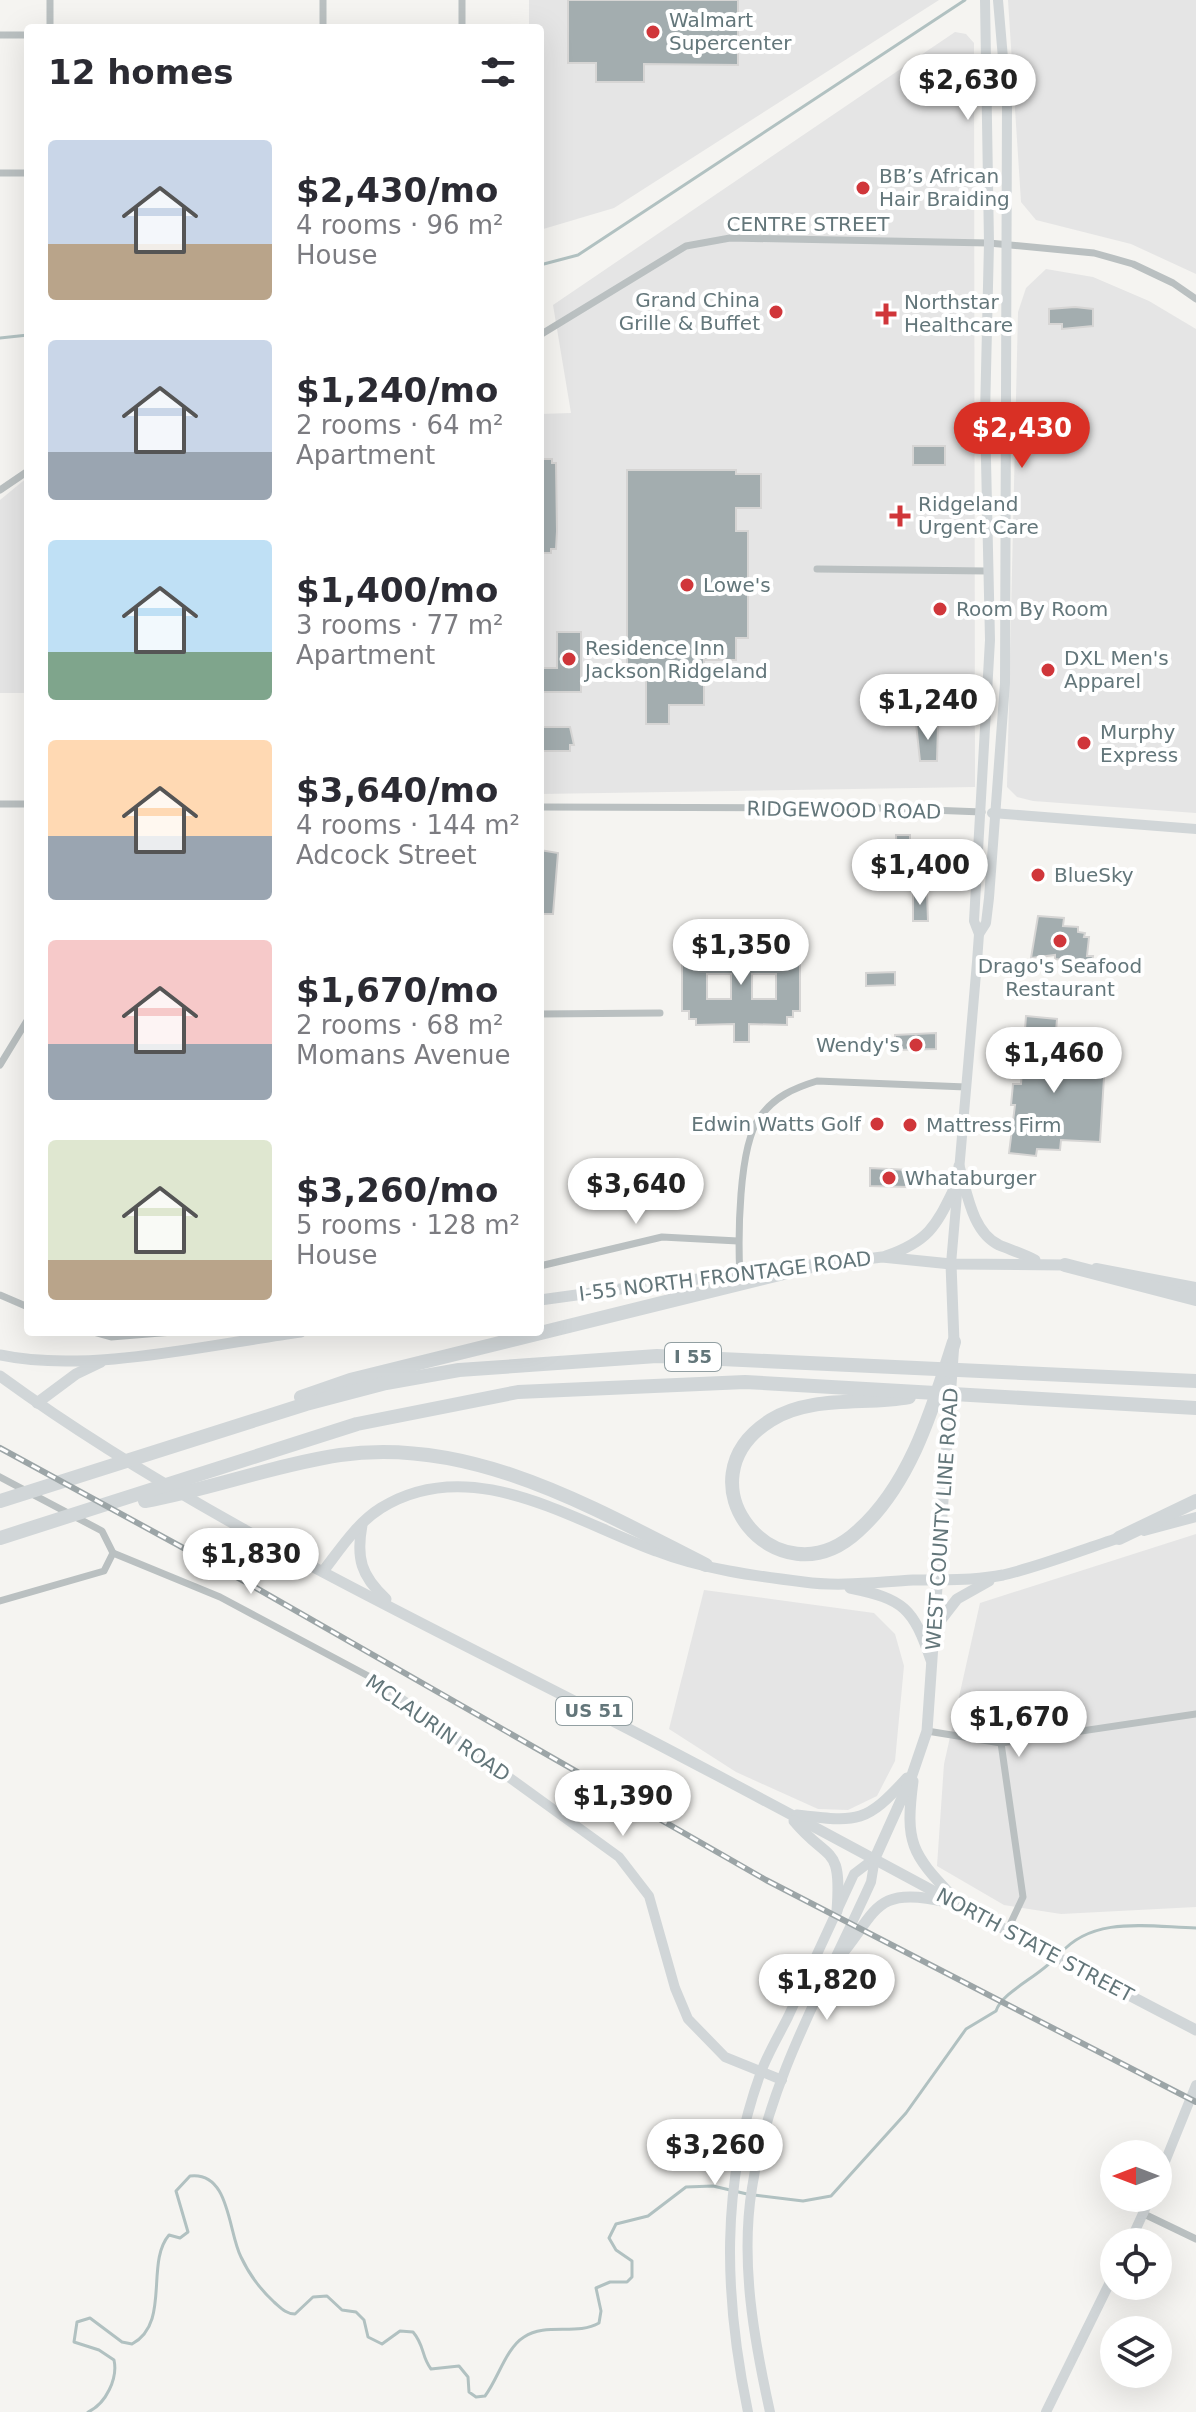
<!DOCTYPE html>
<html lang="en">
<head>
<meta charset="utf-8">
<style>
  body { margin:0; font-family:"DejaVu Sans",sans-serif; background:#f7f7f7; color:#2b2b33; height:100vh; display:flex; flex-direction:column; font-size:30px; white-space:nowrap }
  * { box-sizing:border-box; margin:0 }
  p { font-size:26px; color:#7c7c81 }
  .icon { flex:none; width:44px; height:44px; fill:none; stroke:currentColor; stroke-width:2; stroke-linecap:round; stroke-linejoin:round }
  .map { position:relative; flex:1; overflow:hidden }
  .panel { position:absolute; left:24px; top:24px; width:520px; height:1312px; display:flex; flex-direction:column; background:#fff; border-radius:8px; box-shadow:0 8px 32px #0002 }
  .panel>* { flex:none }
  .needle { width:52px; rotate:270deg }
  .tools { position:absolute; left:1100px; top:2140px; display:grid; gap:16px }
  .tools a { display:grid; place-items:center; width:72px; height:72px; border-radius:50%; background:#fff; box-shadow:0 8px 32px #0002; font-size:40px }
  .price { position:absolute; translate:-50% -68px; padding:0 18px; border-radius:28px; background:#fff; color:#222; font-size:26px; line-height:52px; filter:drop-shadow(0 2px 4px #0008) }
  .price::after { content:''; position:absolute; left:50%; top:48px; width:24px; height:18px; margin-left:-12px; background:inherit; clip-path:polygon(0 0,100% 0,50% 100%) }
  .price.selected { background:#d93025; color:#fff }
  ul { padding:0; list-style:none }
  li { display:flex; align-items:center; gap:24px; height:200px; padding:0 24px }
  li span { display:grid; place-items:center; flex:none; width:224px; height:160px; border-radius:8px; color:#555 }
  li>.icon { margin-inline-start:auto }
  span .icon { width:96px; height:96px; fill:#fffc; stroke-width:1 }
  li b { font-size:34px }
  h2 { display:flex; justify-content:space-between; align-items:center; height:96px; padding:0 24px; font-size:34px }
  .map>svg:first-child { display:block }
</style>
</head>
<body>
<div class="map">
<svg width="1196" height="2412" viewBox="0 0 1196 2412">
  <rect width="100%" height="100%" fill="#f5f4f1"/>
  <g fill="#e5e5e5">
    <polygon points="529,0 939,0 614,208 540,230 540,28 529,28"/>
    <polygon points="1008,0 1196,0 1196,274 1131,244 1036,220 1021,202"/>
    <polygon points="955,32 966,34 974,43 975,787 540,794 540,414 571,413 553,305"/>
    <polygon points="1046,269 1093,277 1149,301 1196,329 1196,813 1033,801 1017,797 1007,787 1018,312 1026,288"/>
    <polygon points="28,477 28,693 0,693 0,500"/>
    <polygon points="1196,1534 1196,1907 1061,1914 1004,1905 937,1866 944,1764 980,1603"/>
    <polygon points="704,1590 874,1613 895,1634 904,1666 895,1761 877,1796 848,1810 818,1809 736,1772 669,1729"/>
  </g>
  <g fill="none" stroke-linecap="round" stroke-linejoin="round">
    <g stroke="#b1c1c1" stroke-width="3">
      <polyline points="540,265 578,255 965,0"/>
      <polyline points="0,338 28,335"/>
      <path d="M1060 1954C1093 1915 1150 1927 1196 1928"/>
      <path d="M754 2195 803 2201 831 2196 906 2113 966 2029 996 2011C1002 1992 1038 1977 1054 1959"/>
      <path d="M88 2412C106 2404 118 2378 114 2360L99 2350 74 2342 77 2322 90 2318 122 2342 132 2344C171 2323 145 2263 169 2235L180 2238 188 2232 176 2191 190 2176C230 2171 228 2232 241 2257 249 2274 261 2290 274 2302 281 2308 286 2314 295 2314L313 2297 327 2296 342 2310 356 2312 364 2320 368 2337 382 2344 400 2331 413 2332C425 2346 421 2356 431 2369L459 2366 468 2377 469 2392 476 2397 485 2396C498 2379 506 2348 524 2337 546 2322 577 2336 599 2323L601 2311 596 2288 610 2282H627L632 2277V2261L616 2250 609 2238 616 2224 648 2216 686 2187 713 2186 747 2194"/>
    </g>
  </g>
  <g fill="#a3adaf" stroke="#d6d5d4" stroke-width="2" fill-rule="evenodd">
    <polygon points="568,0 738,0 738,65 644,64 644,82 596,82 596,63 568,63"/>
    <polygon points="1075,307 1093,309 1093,326 1062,329 1062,324 1049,324 1049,309"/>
    <rect x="913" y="446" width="32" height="19"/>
    <polygon points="540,459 552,459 552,463 556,463 557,531 556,549 551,549 551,553 540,553"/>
    <polygon points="627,470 736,470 736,474 761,474 761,508 736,508 736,531 748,531 748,638 736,638 736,660 704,660 704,705 669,705 669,724 646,724 646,679 627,679"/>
    <polygon points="557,632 581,632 581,692 540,692 540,668 557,668"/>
    <polygon points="916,723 938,725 937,761 920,761"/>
    <polygon points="540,727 570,727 574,745 570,745 570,751 540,751"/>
    <polygon points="896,835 910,835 910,865 897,865"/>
    <polygon points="540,850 558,853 553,914 540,914"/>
    <polygon points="913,892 927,892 928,921 913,921"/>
    <polygon points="1038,916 1064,918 1063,926 1078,927 1078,932 1085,933 1084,937 1089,937 1087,956 1093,956 1092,963 1055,959 1055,955 1031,958"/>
    <path d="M787 947V954H793V961H800V1011H793V1017H787V1025L749 1024V1042H734V1024L696 1025V1019H689V1011H682V962H689V955H696V948ZM707 974H731V999H707ZM752 974H776V999H752Z"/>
    <polygon points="895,972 895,985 866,986 866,973"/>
    <polygon points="1026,1016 1057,1019 1054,1057 1105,1061 1100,1142 1061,1140 1060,1150 1037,1149 1036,1156 1009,1153 1015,1105 1011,1105 1013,1084 1021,1084"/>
    <polygon points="936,1033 936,1049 895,1050 895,1035"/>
    <polygon points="870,1168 908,1170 908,1187 870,1186"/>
  </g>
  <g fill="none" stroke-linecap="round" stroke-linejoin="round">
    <g stroke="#bac0c1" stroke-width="7">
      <polyline points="50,28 50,0"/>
      <polyline points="323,28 323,0"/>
      <polyline points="462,28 462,0"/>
      <polyline points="0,35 28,35"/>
      <polyline points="0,173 28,173"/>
      <polyline points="540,335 686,246 730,238 989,243 1094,253 1133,264 1173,283 1196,299"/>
      <polyline points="0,490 28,471"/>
      <polyline points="817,569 987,571"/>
      <polyline points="0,804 28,804"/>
      <polyline points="540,807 879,808 982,812"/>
      <polyline points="540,1014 660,1013"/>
      <polyline points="0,1065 28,1019"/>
      <polyline points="540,1266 662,1237 738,1241"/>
      <path d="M740 1277C738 1240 738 1146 760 1117 774 1097 794 1088 817 1081L966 1087"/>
      <polyline points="0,1295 28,1307"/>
      <polyline points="93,1332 111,1337 173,1332"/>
      <polyline points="0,1477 102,1531 113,1553 104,1571 0,1601"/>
      <polyline points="113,1553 220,1597 372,1678"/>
      <polyline points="927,1731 1001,1743"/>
      <polyline points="1007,1931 1023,1897 1001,1743 1196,1714"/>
      <polyline points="1144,2214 1196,2239"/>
    </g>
    <g stroke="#d1d6d8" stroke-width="10">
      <polyline points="992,813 1196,829"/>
      <polyline points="979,934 986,923 989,898 1005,683 1007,105 998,0"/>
      <polyline points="951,1264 977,962 979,934 974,921 990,640 985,415 989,243 985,0"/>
      <polyline points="1096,1268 1196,1287"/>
      <polyline points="1144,1531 1196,1517"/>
      <polyline points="372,1678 619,1857 649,1896 675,1988 688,2019 725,2057 782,2080"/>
      <polyline points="1158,2179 1196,2085"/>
      <polyline points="1130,2242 1150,2198"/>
      <path d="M748 2412C724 2297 720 2184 761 2072 768 2053 779 2035 788 2017 810 1969 832 1922 854 1874L875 1858"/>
      <path d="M770 2412C754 2340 740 2262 752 2188 768 2081 827 1980 871 1882L875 1858"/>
      <polyline points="1046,2412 1114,2274"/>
    </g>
    <g stroke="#d1d6d8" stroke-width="11">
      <path d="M959 1166C967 1192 972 1232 999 1245 1011 1250 1024 1254 1035 1260"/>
      <path d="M886 1256C932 1240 937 1223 957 1183"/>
      <polyline points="810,1266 882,1257 951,1264 1065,1265"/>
      <polyline points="540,1300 686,1280 750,1275"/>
      <path d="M0 1355C88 1374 211 1344 301 1332"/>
      <path d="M0 1376C186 1512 410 1616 615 1722 810 1822 1001 1930 1196 2030"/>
      <polyline points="37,1403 76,1374 101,1362"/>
      <path d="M362 1525C356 1558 361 1576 386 1599"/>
      <path d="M324 1570C341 1548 357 1523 381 1508 471 1452 571 1520 656 1551 702 1569 755 1576 804 1582 840 1587 876 1582 913 1580 943 1579 974 1581 1003 1575 1042 1566 1081 1550 1119 1538"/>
      <path d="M850 1588C904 1599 913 1608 931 1660"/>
      <polyline points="936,1626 957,1599 989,1581"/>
      <path d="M913 1781C905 1843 911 1853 953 1897"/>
      <path d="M797 1815C858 1822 865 1824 907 1778"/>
      <path d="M794 1821C829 1863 842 1843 837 1911"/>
      <polyline points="875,1858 911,1778 927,1731 954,1342 951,1264"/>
      <path d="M836 1961C877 1915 871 1884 946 1902"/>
    </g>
    <g stroke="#d1d6d8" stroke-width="14">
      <polyline points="1065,1265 1196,1299"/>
      <polyline points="301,1397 350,1380 816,1265"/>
      <path d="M909 1397C866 1405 810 1395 771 1420 675 1480 777 1606 858 1531 911 1484 933 1407 954 1342"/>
      <polyline points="0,1501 306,1404 386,1383 459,1370 657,1356 1196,1381"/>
      <path d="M145 1501C211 1489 274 1465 340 1455 472 1436 593 1508 706 1565"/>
      <polyline points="0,1538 357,1424 518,1392 745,1382 1196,1408"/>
      <polyline points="1119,1538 1196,1501"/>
    </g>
    <defs>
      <polyline id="rail" points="0,1448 244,1581 766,1880 1196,2102"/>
    </defs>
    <use href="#rail" stroke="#9ca5a7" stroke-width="6"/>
    <use href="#rail" stroke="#fff" stroke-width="3" stroke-dasharray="9" stroke-linecap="butt"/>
  </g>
  <g fill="#d0363a" stroke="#fff" stroke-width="3">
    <circle cx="653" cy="32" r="8"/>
    <circle cx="863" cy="188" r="8"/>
    <circle cx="776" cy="312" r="8"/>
    <path d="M882 302h8v8h8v8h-8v8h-8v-8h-8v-8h8z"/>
    <path d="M896 504h8v8h8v8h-8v8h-8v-8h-8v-8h8z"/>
    <circle cx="687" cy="585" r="8"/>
    <circle cx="940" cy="609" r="8"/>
    <circle cx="569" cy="659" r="8"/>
    <circle cx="1048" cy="670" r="8"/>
    <circle cx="1084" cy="743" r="8"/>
    <circle cx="1038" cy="875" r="8"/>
    <circle cx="1060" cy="941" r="8"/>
    <circle cx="916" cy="1045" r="8"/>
    <circle cx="877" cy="1124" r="8"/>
    <circle cx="910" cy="1125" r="8"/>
    <circle cx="889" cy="1178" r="8"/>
  </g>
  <g text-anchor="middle" stroke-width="8" stroke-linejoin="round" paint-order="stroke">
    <g fill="#fff" stroke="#929fa2" stroke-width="2">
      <rect x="665" y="1343" width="56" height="28" rx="6"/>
      <rect x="556" y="1697" width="76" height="28" rx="6"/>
    </g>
    <g font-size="18" font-weight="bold" fill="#63767a">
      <text x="693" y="1363">I 55</text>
      <text x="594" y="1717">US 51</text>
    </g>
    <g font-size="20" fill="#63767a" stroke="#fff" text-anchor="start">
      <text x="669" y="27">Walmart<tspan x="669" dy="23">Supercenter</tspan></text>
      <text x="879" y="183">BB’s African<tspan x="879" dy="23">Hair Braiding</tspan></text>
      <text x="760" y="307" text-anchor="end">Grand China<tspan x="760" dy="23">Grille &amp; Buffet</tspan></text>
      <text x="904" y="309">Northstar<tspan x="904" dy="23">Healthcare</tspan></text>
      <text x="918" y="511">Ridgeland<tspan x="918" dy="23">Urgent Care</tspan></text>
      <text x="703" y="592">Lowe's</text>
      <text x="956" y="616">Room By Room</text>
      <text x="585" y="655">Residence Inn<tspan x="585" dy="23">Jackson Ridgeland</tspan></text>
      <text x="1064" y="665">DXL Men's<tspan x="1064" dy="23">Apparel</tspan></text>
      <text x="1100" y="739">Murphy<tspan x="1100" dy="23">Express</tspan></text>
      <text x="1054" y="882">BlueSky</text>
      <text x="1060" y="973" text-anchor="middle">Drago's Seafood<tspan x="1060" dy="23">Restaurant</tspan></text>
      <text x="900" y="1052" text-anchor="end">Wendy's</text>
      <text x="861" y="1131" text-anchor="end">Edwin Watts Golf</text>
      <text x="926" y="1132">Mattress Firm</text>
      <text x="905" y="1185">Whataburger</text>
    </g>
    <g font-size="20" fill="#63767a" stroke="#fff">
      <text x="808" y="231">CENTRE STREET</text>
      <text transform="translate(844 810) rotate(1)" y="7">RIDGEWOOD ROAD</text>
      <text transform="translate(725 1276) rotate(-7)" y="7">I-55 NORTH FRONTAGE ROAD</text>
      <text transform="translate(942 1519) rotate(-86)" y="7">WEST COUNTY LINE ROAD</text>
      <text transform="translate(438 1728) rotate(35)" y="7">MCLAURIN ROAD</text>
      <text transform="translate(1035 1945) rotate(28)" y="7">NORTH STATE STREET</text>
    </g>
  </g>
</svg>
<div class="tools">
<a><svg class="needle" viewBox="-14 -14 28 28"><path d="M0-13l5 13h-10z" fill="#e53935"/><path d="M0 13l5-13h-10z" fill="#7c7c81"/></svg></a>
<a><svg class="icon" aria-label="locate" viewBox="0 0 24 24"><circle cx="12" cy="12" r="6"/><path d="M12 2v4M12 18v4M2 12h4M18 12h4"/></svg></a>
<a><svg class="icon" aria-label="layers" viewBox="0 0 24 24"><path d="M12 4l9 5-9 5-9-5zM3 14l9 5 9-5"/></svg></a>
</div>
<b class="price" style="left:968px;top:122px">$2,630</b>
<b class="price selected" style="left:1022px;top:470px">$2,430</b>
<b class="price" style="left:928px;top:742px">$1,240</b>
<b class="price" style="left:920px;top:907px">$1,400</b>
<b class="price" style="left:741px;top:987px">$1,350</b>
<b class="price" style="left:1054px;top:1095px">$1,460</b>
<b class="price" style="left:636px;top:1226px">$3,640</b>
<b class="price" style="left:251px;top:1596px">$1,830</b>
<b class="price" style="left:1019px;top:1759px">$1,670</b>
<b class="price" style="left:623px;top:1838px">$1,390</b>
<b class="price" style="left:827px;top:2022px">$1,820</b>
<b class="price" style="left:715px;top:2187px">$3,260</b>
<section class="panel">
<h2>12 homes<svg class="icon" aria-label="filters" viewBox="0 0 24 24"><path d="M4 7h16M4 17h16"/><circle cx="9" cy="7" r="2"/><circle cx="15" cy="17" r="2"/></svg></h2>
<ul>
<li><span style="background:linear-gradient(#c9d6e8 65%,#b9a48a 0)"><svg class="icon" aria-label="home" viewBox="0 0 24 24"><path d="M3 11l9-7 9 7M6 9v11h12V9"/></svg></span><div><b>$2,430/mo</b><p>4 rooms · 96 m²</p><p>House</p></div></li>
<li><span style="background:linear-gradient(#c9d6e8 70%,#9aa5b1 0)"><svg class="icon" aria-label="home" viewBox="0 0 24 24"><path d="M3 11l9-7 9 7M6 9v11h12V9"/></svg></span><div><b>$1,240/mo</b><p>2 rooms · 64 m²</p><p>Apartment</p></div></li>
<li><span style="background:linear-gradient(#bfe0f5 70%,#7fa58c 0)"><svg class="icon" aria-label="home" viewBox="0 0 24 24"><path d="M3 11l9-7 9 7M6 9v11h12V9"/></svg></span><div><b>$1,400/mo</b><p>3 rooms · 77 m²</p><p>Apartment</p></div></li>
<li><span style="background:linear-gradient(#ffd9b3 60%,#9aa5b1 0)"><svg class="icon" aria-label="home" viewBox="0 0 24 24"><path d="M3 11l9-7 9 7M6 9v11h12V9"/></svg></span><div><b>$3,640/mo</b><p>4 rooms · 144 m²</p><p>Adcock Street</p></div></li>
<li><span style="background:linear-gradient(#f6c9c9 65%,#9aa5b1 0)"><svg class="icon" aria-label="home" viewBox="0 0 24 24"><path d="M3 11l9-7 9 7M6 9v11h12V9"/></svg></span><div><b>$1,670/mo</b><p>2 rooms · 68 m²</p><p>Momans Avenue</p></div></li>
<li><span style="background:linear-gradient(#dfe7d0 75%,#b9a48a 0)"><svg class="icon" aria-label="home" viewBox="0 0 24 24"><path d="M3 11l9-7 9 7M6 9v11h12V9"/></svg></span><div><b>$3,260/mo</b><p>5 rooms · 128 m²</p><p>House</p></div></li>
</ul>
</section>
</div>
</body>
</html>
